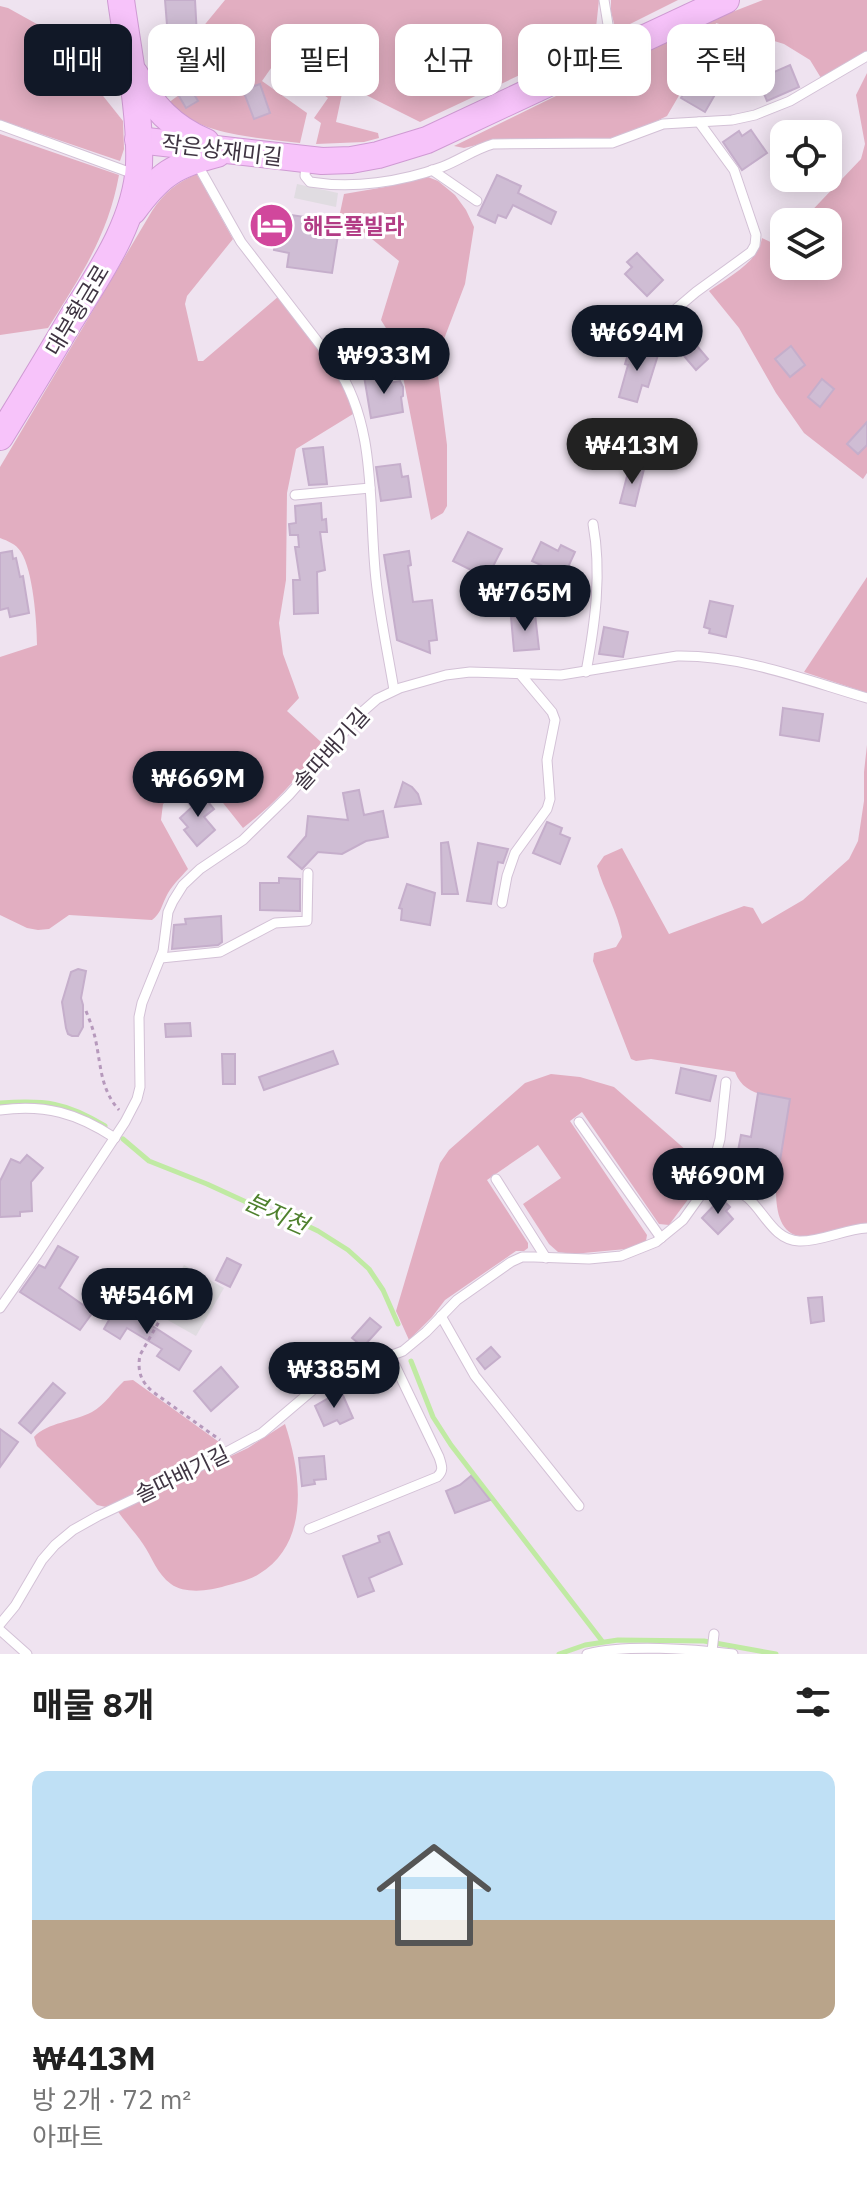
<!DOCTYPE html>
<html lang="ko">
<head>
<meta charset="utf-8">
<style>
  body { margin:0; font-family:"IBM Plex Sans","Noto Sans KR",sans-serif; background:#f6f6f6; color:#222; height:100vh; display:flex; flex-direction:column; font-size:30px; white-space:nowrap }
  * { box-sizing:border-box; margin:0 }
  p { font-size:26px; color:#767676 }
  .icon { flex:none; width:44px; height:44px; fill:none; stroke:currentColor; stroke-width:2; stroke-linecap:round; stroke-linejoin:round }
  .map { position:relative; height:1654px; overflow:hidden }
  .sheet { display:flex; flex-direction:column; background:#fff; flex:1 }
  .sheet>* { flex:none }
  .banner { position:absolute; left:24px; top:24px; width:820px; height:72px; display:flex; gap:16px }
  .buttons { position:absolute; left:770px; top:120px; display:grid; gap:16px }
  .buttons a { display:grid; place-items:center; width:72px; height:72px; border-radius:16px; background:#fff; box-shadow:0 4px 20px #0003; font-size:40px }
  .price { position:absolute; translate:-50% -68px; padding:0 18px; border-radius:28px; background:#111827; color:#fff; font-size:26px; line-height:52px; filter:drop-shadow(0 2px 4px #0008) }
  .price::after { content:''; position:absolute; left:50%; top:48px; width:24px; height:18px; margin-left:-12px; background:inherit; clip-path:polygon(0 0,100% 0,50% 100%) }
  .price.on { background:#222; color:#fff }
  ul { padding:0; list-style:none }
  li { display:grid; align-content:center; gap:16px; height:424px; padding:0 32px }
  li+li { border-top:2px solid #e0e0e0 }
  li span { display:grid; place-items:center; height:248px; border-radius:16px; color:#555 }
  li>.icon { margin-inline-start:auto }
  span .icon { width:144px; height:144px; fill:#fffc; stroke-width:1 }
  li b { font-size:34px }
  h2 { display:flex; justify-content:space-between; align-items:center; height:96px; padding:0 32px; font-size:34px }
  .chip { padding:0 28px; border-radius:16px; background:#fff; box-shadow:0 4px 20px #0003; font-size:28px; line-height:72px }
  .chip.on { background:#111827; color:#fff }
  .map>svg:first-child { display:block }
</style>
</head>
<body>
<div class="map">
<svg width="867" height="1654" viewBox="0 0 867 1654">
  <rect width="100%" height="100%" fill="#efe3f0"/>
  <g fill="#e2aec1">
    <path d="M225 0H599L595 37 588 43 420 122 344 84 336 122 378 133 379 138 364 142 316 144 321 123 314 118 328 98 276 61 262 81 307 113 300 143C256 137 200 136 168 103L205 76 197 34Z"/>
    <polygon points="611,0 678,0 616,31 611,12"/>
    <polygon points="763,0 867,0 867,52 821,78 810,60 784,44 716,23 708,46 667,116 638,130 609,140 497,140 464,148 454,146 709,21"/>
    <polygon points="0,6 8,8 53,33 123,121 124,149 120,161 0,120"/>
    <path d="M867 73V473L863 479 804 433 776 393 739 328 709 291C728 277 758 263 762 238L779 246 784 241V266H828V222H801L861 159 865 144 856 95Z"/>
    <path d="M0 134 119 175C108 236 80 277 48 328L0 335Z"/>
    <path d="M197 174 233 239 187 296 185 304 198 361H203L279 296 338 374 355 407 353 414 296 449 287 493 286 580 279 623 283 654 299 698 287 711 321 742C302 776 274 804 243 828L200 774 163 804 161 820 188 869C180 878 171 886 166 897 161 907 161 913 152 920L69 915 49 929 38 930 27 928 0 915V657L37 645C37 622 33 571 21 552 16 544 8 541 0 538V467L152 211C164 193 177 182 197 174Z"/>
    <polygon points="428,177 438,181 455,195 466,210 474,227 465,284 436,360 447,445 447,506 443,513 431,520 397,346 381,320 399,261 340,213 344,194 385,187"/>
    <polygon points="867,577 867,693 804,672"/>
    <path d="M867 745V1224C844 1224 822 1238 800 1236 756 1230 785 1127 790 1099 767 1095 744 1096 735 1072L651 1059 636 1061 631 1059 593 961 594 953 616 947 622 937C618 912 604 891 597 866L604 856 622 848 669 934 744 906 753 908 762 924 803 900 849 859 858 841 864 801V772Z"/>
    <polygon points="551,1074 580,1077 614,1087 703,1165 698,1186 669,1225 659,1224 582,1112 570,1121 647,1235 646,1241 626,1249 573,1254 558,1252 549,1244 523,1204 561,1178 538,1145 487,1180 528,1243 528,1248 524,1251 516,1251 445,1300 432,1317 409,1340 396,1311 440,1163 449,1150 525,1083"/>
    <path d="M133 1380 219 1442 220 1448 216 1454 106 1507 97 1505 37 1446 34 1437C48 1422 73 1422 92 1412 105 1405 113 1391 124 1381Z"/>
    <path d="M285 1424C301 1472 311 1543 259 1574 250 1580 236 1583 225 1586 210 1591 184 1594 171 1584 157 1574 152 1557 143 1544 135 1532 125 1522 117 1510L248 1448Z"/>
  </g>
  <g fill="#e0dce1">
    <polygon points="164,45 172,96 161,98 153,46"/>
    <polygon points="297,184 338,193 336,207 294,198"/>
    <polygon points="184,1265 224,1288 196,1336 157,1314"/>
  </g>
  <g fill="none" stroke-linecap="round" stroke-linejoin="round">
    <g stroke="#c0eaa3" stroke-width="5">
      <path d="M0 1103C45 1100 66 1102 105 1126"/>
      <polyline points="123,1139 149,1161 207,1184 259,1208 291,1218 318,1231 348,1250 369,1269 383,1290 398,1324"/>
      <polyline points="411,1361 433,1417 451,1445 602,1641"/>
      <polyline points="559,1654 585,1645 618,1640 704,1641 776,1654"/>
    </g>
  </g>
  <g fill="#cfbdd4" stroke="#c5aecb" stroke-width="2">
    <polygon points="165,0 195,0 197,36 187,37 193,78 189,86 198,101 186,108 176,91 173,92 166,40 162,40 160,26 167,25"/>
    <polygon points="717,26 748,37 705,112 681,98 707,54"/>
    <polygon points="790,65 799,87 767,101 758,79"/>
    <polygon points="260,84 270,113 254,119 243,90"/>
    <polygon points="751,130 767,153 742,170 723,142 739,131 742,136"/>
    <polygon points="497,175 521,186 518,193 556,212 551,224 513,205 506,218 498,215 495,223 478,215"/>
    <polygon points="256,210 340,222 332,273 287,267 289,253 274,250 275,240 252,236"/>
    <polygon points="637,253 663,280 647,296 625,274 632,267 627,262"/>
    <polygon points="685,332 708,359 696,370 673,343"/>
    <polygon points="791,346 805,365 790,377 775,359"/>
    <polygon points="630,347 658,355 648,387 642,385 637,402 619,397 628,365 625,364"/>
    <polygon points="387,373 388,383 400,381 403,387 403,396 401,397 403,412 371,418 364,376"/>
    <polygon points="822,379 834,389 820,407 808,397"/>
    <polygon points="867,422 867,445 858,454 847,444"/>
    <polygon points="323,447 327,484 309,485 303,449"/>
    <polygon points="400,464 402,477 408,476 411,497 381,501 376,467"/>
    <polygon points="630,465 644,469 635,506 620,503"/>
    <polygon points="321,503 322,520 326,519 327,532 320,532 325,570 317,572 318,613 294,614 293,580 300,580 295,547 299,547 298,535 290,535 289,524 296,523 295,506"/>
    <polygon points="468,532 502,549 487,578 453,561"/>
    <polygon points="541,542 558,551 561,545 575,552 564,576 532,561"/>
    <polygon points="12,551 13,559 16,558 20,577 23,576 29,613 10,617 8,608 0,610 0,553"/>
    <polygon points="409,551 411,565 408,566 413,602 432,600 437,640 429,641 430,653 397,640 384,555"/>
    <polygon points="710,601 733,606 726,637 709,633 710,629 704,627"/>
    <polygon points="535,614 539,649 514,651 511,617"/>
    <polygon points="604,627 628,632 623,657 599,654"/>
    <polygon points="783,708 823,714 819,741 780,735"/>
    <polygon points="403,782 412,787 418,794 421,804 395,807"/>
    <polygon points="359,790 364,815 383,811 388,837 366,841 342,854 318,852 302,869 288,857 306,836 308,816 348,820 343,793"/>
    <polygon points="199,791 214,809 204,817 215,830 197,846 184,830 188,827 180,818 192,807 187,801"/>
    <polygon points="547,822 562,828 560,834 570,838 560,864 533,853"/>
    <polygon points="448,842 458,894 442,894 441,843"/>
    <polygon points="478,843 508,849 503,863 498,862 491,904 467,901"/>
    <polygon points="279,878 300,879 300,911 260,910 260,883 279,883"/>
    <polygon points="407,884 435,893 430,925 401,920 402,909 399,908"/>
    <polygon points="221,916 222,942 218,945 172,949 174,925 186,924 185,919"/>
    <polygon points="78,969 86,971 81,998 83,1005 83,1027 78,1036 72,1036 68,1034 66,1028 62,1002 71,972"/>
    <polygon points="190,1023 191,1036 166,1037 165,1024"/>
    <polygon points="333,1051 338,1064 264,1090 259,1077"/>
    <polygon points="222,1054 235,1054 235,1084 223,1084"/>
    <polygon points="681,1068 716,1076 710,1101 676,1093"/>
    <polygon points="758,1093 790,1099 779,1167 748,1162 750,1153 738,1151 741,1135 751,1137"/>
    <polygon points="27,1155 43,1168 31,1182 32,1211 20,1212 20,1216 0,1217 0,1181 11,1159 20,1163"/>
    <polygon points="721,1198 730,1207 726,1211 733,1219 718,1234 702,1218"/>
    <polygon points="58,1246 78,1257 59,1288 93,1312 80,1330 20,1292 39,1265 45,1268"/>
    <polygon points="227,1258 241,1265 230,1287 216,1280"/>
    <polygon points="822,1297 824,1321 811,1323 808,1298"/>
    <polygon points="118,1304 152,1324 151,1325 191,1351 179,1370 157,1356 162,1349 127,1328 120,1339 104,1329"/>
    <polygon points="370,1318 381,1327 363,1347 352,1338"/>
    <polygon points="491,1347 500,1357 485,1369 477,1359"/>
    <polygon points="221,1367 238,1387 211,1411 194,1391"/>
    <polygon points="53,1383 65,1393 31,1433 19,1423"/>
    <polygon points="341,1391 353,1418 340,1424 337,1420 324,1426 315,1406"/>
    <polygon points="0,1429 18,1442 0,1467"/>
    <polygon points="324,1456 326,1479 314,1480 315,1484 302,1486 299,1458"/>
    <polygon points="471,1476 490,1500 455,1513 446,1491 460,1485"/>
    <polygon points="389,1532 402,1564 369,1578 374,1591 358,1597 343,1556 380,1542 378,1536"/>
  </g>
  <g fill="none" stroke-linecap="round" stroke-linejoin="round">
    <defs>
      <g id="lane">
        <polyline points="604,0 612,49"/>
        <polyline points="0,125 134,174"/>
        <path d="M196 162 241 242 335 364C378 427 368 508 376 580 380 617 388 654 394 690"/>
        <path d="M306 163 305 176 310 182C353 189 401 182 442 167 460 160 475 149 493 144L612 143 663 124 732 120 755 115 790 101 867 56"/>
        <polyline points="432,170 477,201"/>
        <polyline points="650,334 663,320 696,292 751,252 755,245 756,235 734,170 699,122"/>
        <polyline points="295,495 370,488"/>
        <path d="M586 672C595 624 602 573 593 524"/>
        <polyline points="502,903 507,876 515,853 547,809 550,799 547,760 555,720 552,712 521,675"/>
        <polyline points="161,958 220,952 275,923 307,921 308,873"/>
        <path d="M0 1110C45 1104 77 1113 115 1138"/>
        <polyline points="579,1122 661,1238"/>
        <path d="M710 1177C723 1182 737 1189 748 1198 765 1213 774 1240 799 1241 820 1242 845 1229 867 1228"/>
        <polyline points="496,1179 546,1258"/>
        <path d="M0 1308 37 1255 125 1122 137 1099 140 1087 139 1017 142 1003 163 951 168 912 173 901 183 885 200 869 243 840 289 795 361 713 377 699 400 688 446 675 470 672 561 675 677 656C743 655 805 680 867 698"/>
        <polyline points="441,1316 475,1376 579,1506"/>
        <path d="M309 1529 437 1477C444 1471 442 1466 439 1457L390 1355"/>
        <polyline points="0,1624 15,1606 42,1560 55,1545 73,1530 98,1516 178,1478 262,1433 315,1388 327,1380 403,1351 426,1332 457,1300 511,1262 522,1257 534,1257 589,1259 621,1256 656,1242 683,1220 703,1192 710,1177 720,1139 726,1082"/>
        <polyline points="0,1630 27,1654"/>
        <polyline points="712,1651 714,1634"/>
        <path d="M587 1654C627 1644 693 1649 733 1654"/>
      </g>
      <g id="secondary">
        <path d="M135 74C152 106 172 128 206 142"/>
        <polyline points="138,140 322,161 351,160 378,155 427,140 726,0"/>
        <path d="M133 211C159 175 174 165 217 154"/>
        <path d="M0 437C24 398 47 360 70 321 99 274 136 222 139 165 141 114 128 51 121 0"/>
      </g>
    </defs>
    <use href="#lane" stroke="#d3c1d6" stroke-width="11"/>
    <use href="#secondary" stroke="#cf9ad3" stroke-width="28"/>
    <g stroke="#b699bc" stroke-width="3" stroke-dasharray="4 4" stroke-linecap="butt">
      <path d="M86 1011C90 1021 94 1031 96 1042 101 1067 101 1090 119 1110"/>
      <path d="M186 1274 140 1355C137 1371 141 1382 153 1392L220 1440"/>
    </g>
    <use href="#lane" stroke="#fff" stroke-width="9"/>
    <use href="#secondary" stroke="#f7c3fa" stroke-width="26"/>
  </g>
  <defs>
    <symbol id="hotel-disc" viewBox="-11 -11 22 22"><circle r="9.5" fill="#d1479c" stroke="#fff"/><path d="M-6-4.5h1.5V1H6V5H4.5V3h-9V5H-6ZM-4 0a1.8 1.8 0 1 1 3.6 0ZM.5 0V-2.5h3Q6-2.5 6 0Z" fill="#fff"/></symbol>
  </defs>
  <g fill-rule="evenodd">
    <use href="#hotel-disc" x="246" y="200" width="51" height="51"/>
  </g>
  <g text-anchor="middle" stroke-width="6" stroke-linejoin="round" paint-order="stroke">
    <g font-size="22" fill="#3f3442" stroke="#fff">
      <text transform="translate(222 150) rotate(7)" y="8">작은상재미길</text>
      <text transform="translate(77 310) rotate(-59)" y="8">대부황금로</text>
      <text transform="translate(331 749) rotate(-48)" y="8">솔따배기길</text>
      <text transform="translate(182 1474) rotate(-26)" y="8">솔따배기길</text>
    </g>
    <g font-size="22" font-weight="bold" fill="#b23c85" stroke="#fff" text-anchor="start">
      <text x="303" y="234">해든풀빌라</text>
    </g>
    <g font-size="24" font-style="italic" fill="#4e802d" stroke="#fff">
      <text transform="translate(276 1214) rotate(24)" y="8">분지천</text>
    </g>
  </g>
</svg>
<div class="buttons">
<a><svg class="icon" aria-label="locate" viewBox="0 0 24 24"><circle cx="12" cy="12" r="6"/><path d="M12 2v4M12 18v4M2 12h4M18 12h4"/></svg></a>
<a><svg class="icon" aria-label="layers" viewBox="0 0 24 24"><path d="M12 4l9 5-9 5-9-5zM3 14l9 5 9-5"/></svg></a>
</div>
<b class="price" style="left:637px;top:373px">₩694M</b>
<b class="price" style="left:384px;top:396px">₩933M</b>
<b class="price on" style="left:632px;top:486px">₩413M</b>
<b class="price" style="left:525px;top:633px">₩765M</b>
<b class="price" style="left:198px;top:819px">₩669M</b>
<b class="price" style="left:718px;top:1216px">₩690M</b>
<b class="price" style="left:147px;top:1336px">₩546M</b>
<b class="price" style="left:334px;top:1410px">₩385M</b>
<div class="banner">
<a class="chip on">매매</a>
<a class="chip">월세</a>
<a class="chip">필터</a>
<a class="chip">신규</a>
<a class="chip">아파트</a>
<a class="chip">주택</a>
</div>
</div>
<section class="sheet">
<h2>매물 8개<svg class="icon" aria-label="filters" viewBox="0 0 24 24"><path d="M4 7h16M4 17h16"/><circle cx="9" cy="7" r="2"/><circle cx="15" cy="17" r="2"/></svg></h2>
<ul>
<li><span style="background:linear-gradient(#bfe0f5 60%,#b9a48a 0)"><svg class="icon" aria-label="home" viewBox="0 0 24 24"><path d="M3 11l9-7 9 7M6 9v11h12V9"/></svg></span><div><b>₩413M</b><p>방 2개 · 72 m²</p><p>아파트</p></div></li>
</ul>
</section>
</body>
</html>
